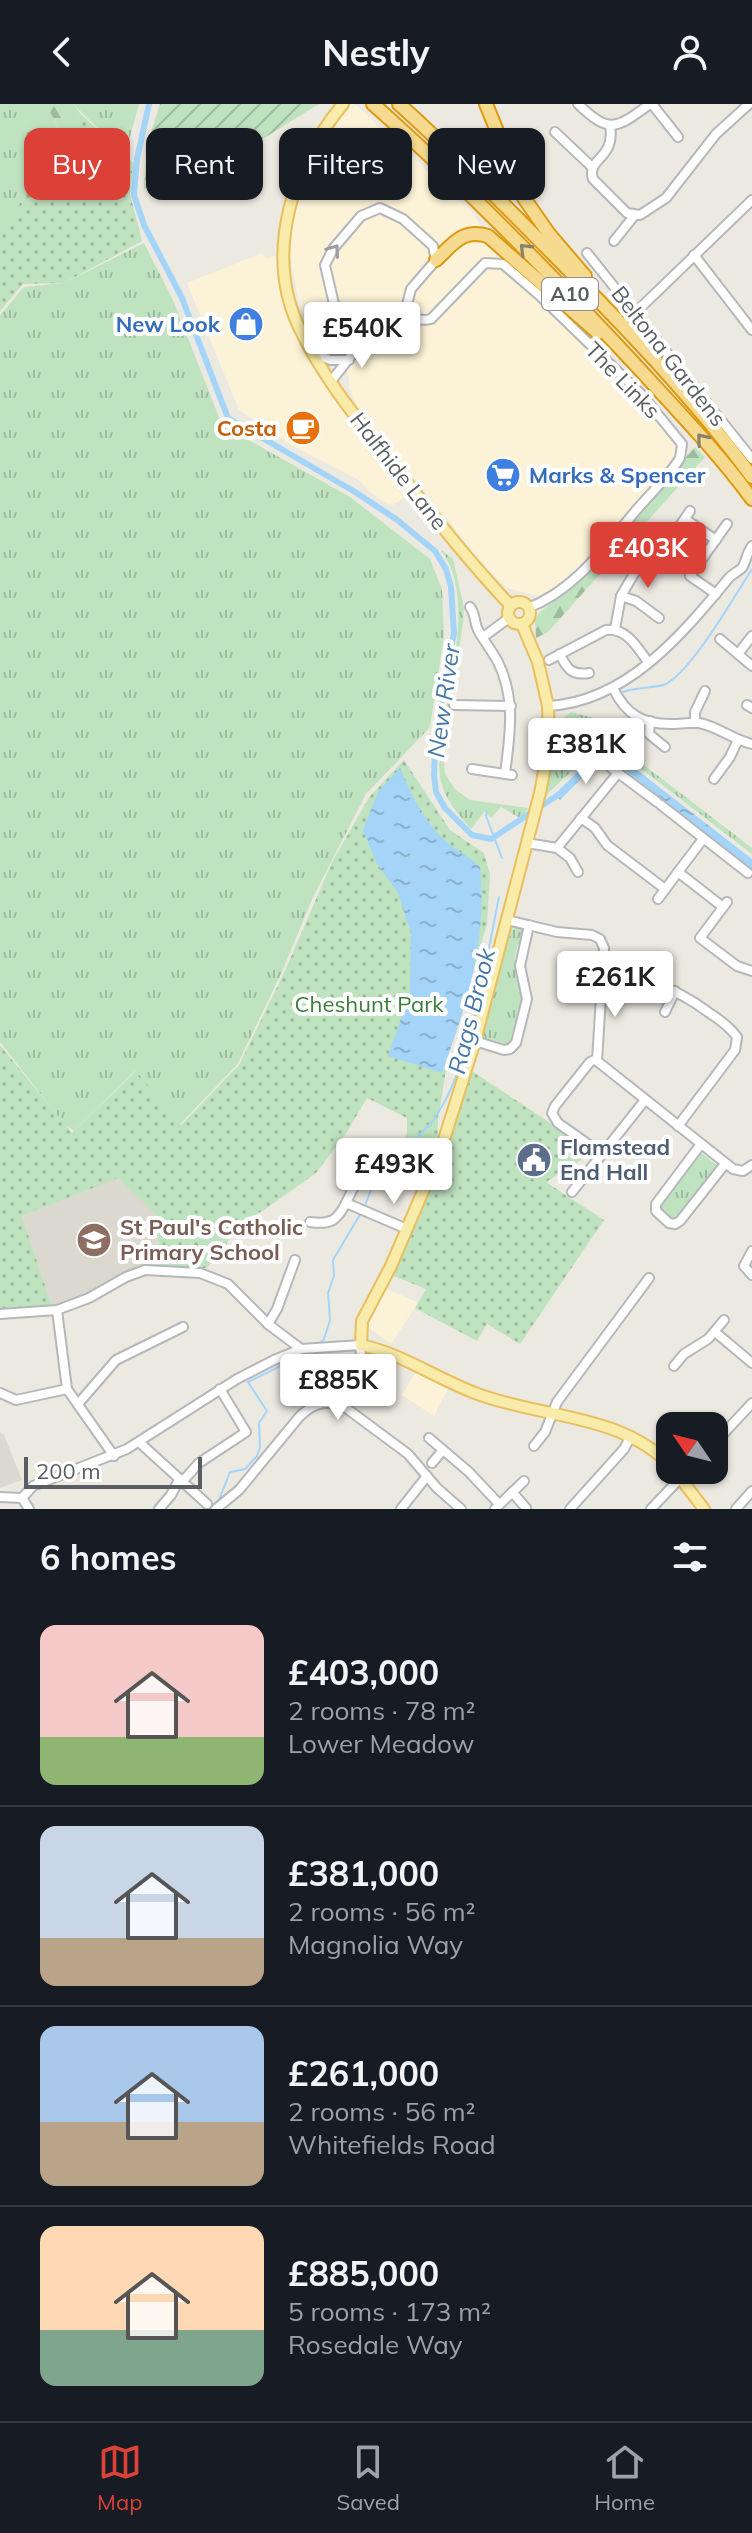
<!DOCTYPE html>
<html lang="en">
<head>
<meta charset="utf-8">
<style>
  body { margin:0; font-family:Mulish,sans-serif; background:#242831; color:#f1f3f6; height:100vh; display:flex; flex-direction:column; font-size:30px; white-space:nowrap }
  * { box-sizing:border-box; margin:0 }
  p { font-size:26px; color:#9ea1a6 }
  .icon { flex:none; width:44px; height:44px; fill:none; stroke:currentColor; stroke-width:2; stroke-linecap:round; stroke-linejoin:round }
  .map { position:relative; height:1405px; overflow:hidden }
  .drawer { display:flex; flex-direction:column; background:#171b24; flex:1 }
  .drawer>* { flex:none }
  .hud { position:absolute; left:24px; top:24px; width:704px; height:72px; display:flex; gap:16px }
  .needle { width:52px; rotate:305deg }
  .fabs { position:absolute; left:656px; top:1308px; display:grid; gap:16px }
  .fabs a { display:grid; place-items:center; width:72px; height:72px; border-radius:16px; background:#171b24; box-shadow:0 2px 6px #0004; font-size:40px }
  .scale { position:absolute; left:24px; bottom:20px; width:178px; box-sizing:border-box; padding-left:8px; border:4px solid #5a5d61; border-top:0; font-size:22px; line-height:28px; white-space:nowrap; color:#5a5d61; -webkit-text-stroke:6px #fff; paint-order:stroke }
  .price { position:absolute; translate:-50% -68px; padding:0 18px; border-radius:8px; background:#fff; color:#222; font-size:26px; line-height:52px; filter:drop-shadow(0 2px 4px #0008) }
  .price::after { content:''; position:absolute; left:50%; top:48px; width:24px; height:18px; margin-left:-12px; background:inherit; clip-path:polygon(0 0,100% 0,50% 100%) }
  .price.current { background:#dc4137; color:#fff }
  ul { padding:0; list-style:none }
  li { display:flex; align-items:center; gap:24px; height:200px; padding:0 40px }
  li+li { border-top:2px solid #363941 }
  li span { display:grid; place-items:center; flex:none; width:224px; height:160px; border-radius:16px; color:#555 }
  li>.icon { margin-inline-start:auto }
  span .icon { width:96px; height:96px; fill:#fffc; stroke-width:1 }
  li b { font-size:34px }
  h2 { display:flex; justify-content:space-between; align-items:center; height:96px; padding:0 40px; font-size:34px }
  .pill { padding:0 28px; border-radius:16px; background:#171b24; box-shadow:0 2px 6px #0004; font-size:28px; line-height:72px }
  .pill.current { background:#dc4137; color:#fff }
  header { display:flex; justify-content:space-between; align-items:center; height:104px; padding:0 40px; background:#171b24; font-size:36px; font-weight:700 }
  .menu { display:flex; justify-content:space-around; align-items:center; height:112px; border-top:2px solid #363941; background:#171b24; font-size:22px; color:#9ea1a6 }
  .menu a { display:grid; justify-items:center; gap:4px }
  .menu .current { color:#dc4137 }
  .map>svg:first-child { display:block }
</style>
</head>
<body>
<header><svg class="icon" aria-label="back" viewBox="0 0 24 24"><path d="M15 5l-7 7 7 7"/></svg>Nestly<svg class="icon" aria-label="person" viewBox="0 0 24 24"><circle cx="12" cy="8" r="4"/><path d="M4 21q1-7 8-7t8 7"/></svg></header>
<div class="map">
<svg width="752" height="1405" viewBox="0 0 752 1405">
  <defs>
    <pattern id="grass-tufts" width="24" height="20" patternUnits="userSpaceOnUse" patternTransform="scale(2)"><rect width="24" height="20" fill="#bfe2bf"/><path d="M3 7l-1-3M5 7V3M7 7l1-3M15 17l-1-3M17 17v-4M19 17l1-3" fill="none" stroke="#9eba9f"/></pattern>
    <pattern id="forest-firs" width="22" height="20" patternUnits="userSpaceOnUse" patternTransform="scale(2)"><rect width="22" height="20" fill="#bfe2bf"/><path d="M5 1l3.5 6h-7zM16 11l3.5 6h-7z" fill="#9eba9f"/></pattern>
    <pattern id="park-dots" width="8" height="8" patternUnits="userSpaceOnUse" patternTransform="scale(2)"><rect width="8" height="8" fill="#bfe2bf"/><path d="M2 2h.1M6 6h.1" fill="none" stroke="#9eba9f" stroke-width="1.8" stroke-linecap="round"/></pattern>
    <pattern id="garden-furrows" width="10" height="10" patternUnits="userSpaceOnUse" patternTransform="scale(2)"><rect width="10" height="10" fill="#bfe2bf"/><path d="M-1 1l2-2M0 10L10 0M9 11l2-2" fill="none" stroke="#9eba9f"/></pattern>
    <pattern id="water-ripples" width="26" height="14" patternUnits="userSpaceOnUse" patternTransform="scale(2)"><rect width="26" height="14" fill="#a4d5f8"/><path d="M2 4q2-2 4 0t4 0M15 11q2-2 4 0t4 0" fill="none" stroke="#89b0cc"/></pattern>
  </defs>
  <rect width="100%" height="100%" fill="#ece9e1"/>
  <g fill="#fbf2d7">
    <polygon points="351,0 355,0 472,108 497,147 495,161 533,192 636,292 677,342 673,356 573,472 546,491 534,491 507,484 487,465 358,305 349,282 349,273 338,254 315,233 299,200 290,152 294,108 305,68 323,34"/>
    <polygon points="262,149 266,155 280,150 291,217 339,301 411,390 391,402 370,388 359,376 291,341 239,306 187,179"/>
    <polygon points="386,1184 418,1199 391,1240 365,1221"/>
    <polygon points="416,1268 448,1285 434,1312 402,1291"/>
  </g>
  <g fill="#dbd8cf">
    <polygon points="118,1073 157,1112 160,1161 134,1164 82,1193 52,1202 22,1112"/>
    <polygon points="0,1328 4,1331 22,1376 0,1384"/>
  </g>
  <g fill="url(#grass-tufts)">
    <polygon points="0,0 43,0 55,15 59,37 0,132"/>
    <polygon points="73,0 139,0 125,51"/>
    <polygon points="144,139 173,196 222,321 350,393 430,455 442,485 444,532 430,623 366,690 313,793 281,870 237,961 180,1020 135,967 74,1027 64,1020 0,938 0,211 24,183 64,179"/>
    <path d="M441 446 453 455 464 504 463 520 443 646 445 670 455 685 470 696 529 704 520 714 501 703 491 714 485 707 471 725C459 711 446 697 441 678 438 666 440 654 441 641 445 583 478 496 441 446Z"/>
    <polygon points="571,608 593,614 594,627 600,636 610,635 752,744 752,750 613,643 594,646 546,691 558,619"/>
    <polygon points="519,823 524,827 522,840 518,840 514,856 518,857 525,900 520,900 510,938 506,940 490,935 488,939 482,933 511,825"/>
    <polygon points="700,1048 719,1063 677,1115 666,1113 659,1105 660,1097 665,1095"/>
  </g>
  <g fill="url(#forest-firs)">
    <polygon points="43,0 73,0 81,10 59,37 55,15"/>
    <polygon points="695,343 705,353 548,528 536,534 535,516 540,508 569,486"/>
  </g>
  <g fill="url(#park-dots)">
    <polygon points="81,10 133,59 130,90 142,137 64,179 23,180 0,207 0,132 60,34"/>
    <polygon points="404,656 450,726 484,749 490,770 487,820 448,953 438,1016 437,1046 422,1036 407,1048 401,1043 407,1029 407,1014 367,994 347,1028 316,1069 264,1106 234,1122 226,1142 207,1164 178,1164 160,1161 157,1112 118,1074 22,1112 52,1202 34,1205 0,1207 0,941 72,1029 136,967 181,1021 239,961 284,869 333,756 370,692"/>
    <polygon points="472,967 594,1048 546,1078 604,1116 520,1240 487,1220 477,1237 415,1204 426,1185 391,1171 430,1087"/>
  </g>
  <polygon fill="url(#garden-furrows)" points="160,0 319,0 235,52 191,72 144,85 147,41"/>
  <g fill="url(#water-ripples)">
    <polygon points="605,646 614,648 752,755 752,765 611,655 599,657 560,696 555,690 597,649"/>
    <path d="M400 664C412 693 428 725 454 744 464 750 472 755 480 763 487 842 468 895 442 969L388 952 410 889 411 829 398 789 377 760 363 726 378 688Z"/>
  </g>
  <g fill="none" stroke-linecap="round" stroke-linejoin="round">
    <g stroke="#a4d5f8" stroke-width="2">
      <path d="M623 588C636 583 658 584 666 580 693 565 734 493 752 465"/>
      <polyline points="487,707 486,712 502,754"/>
      <path d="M433 1016C470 968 486 855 499 793"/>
      <polyline points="364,1104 374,1078 432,1018"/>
      <polyline points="320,1239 324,1235 330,1216 328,1189 334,1172 333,1156 361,1109"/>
      <polyline points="219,1396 230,1368 245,1365 257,1352 260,1343 259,1319 267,1307 248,1278 309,1248"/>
    </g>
    <polyline stroke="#a4d5f8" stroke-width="6" points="149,0 137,55 134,91 144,121 182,194 228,314 355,388 396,415 435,447 446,465 451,483 454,529 436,623 434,671 436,688 445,704 472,731 491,735 561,689"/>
    <defs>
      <g id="minor">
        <path d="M578 0C610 31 617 24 650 0"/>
        <polyline points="652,0 678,33"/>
        <path d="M610 22C616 55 586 54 593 75L627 109 640 111 666 94 716 30 749 0"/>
        <polyline points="555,28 592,63"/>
        <polyline points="614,137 634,112"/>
        <polyline points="587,149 752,355"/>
        <polyline points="694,151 752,226"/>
        <polyline points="635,209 752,96"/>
        <polyline points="369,233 334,200 325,161 333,145 361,112 380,104 403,115 433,142 436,156 411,185 404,212"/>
        <polyline points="313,248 330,256 349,256"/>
        <path d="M331 277C345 261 374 217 393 213 407 210 418 219 431 215L485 159 503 160 539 191 641 290 682 340 680 354C669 372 653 387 639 403 607 440 576 486 528 504"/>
        <polyline points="685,415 716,436"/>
        <polyline points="664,445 690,407"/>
        <polyline points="716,490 690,472 727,420"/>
        <polyline points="621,492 636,497 659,514"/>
        <path d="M470 503C476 511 474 518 478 526 484 537 492 547 498 558 516 595 510 631 505 670"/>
        <polyline points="615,525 621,492 635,468"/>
        <polyline points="483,533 509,514"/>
        <polyline points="720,535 752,562"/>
        <path d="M560 550C566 564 572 572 589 569"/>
        <polyline points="738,550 752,532"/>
        <path d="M549 556 606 526C627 524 637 543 648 558"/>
        <path d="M613 584C626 611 643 621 674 620 682 620 691 618 699 619 717 622 733 636 752 640"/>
        <polyline points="454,601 511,602"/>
        <polyline points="747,601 752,604"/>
        <path d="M548 602C626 598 682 531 728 475 732 470 739 467 742 464 746 458 747 448 752 442"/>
        <polyline points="650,617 649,630 665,643"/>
        <polyline points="695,619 695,608 705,587"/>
        <polyline points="609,662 657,698"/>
        <polyline points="472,665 512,671"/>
        <polyline points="714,675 730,653 738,636"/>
        <polyline points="661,701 748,769"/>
        <polyline points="581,714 595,724 607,741 665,785"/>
        <polyline points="527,739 557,744 618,669"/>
        <polyline points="557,744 570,754 578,768"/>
        <polyline points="678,768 703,735"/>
        <polyline points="658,795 678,768 723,803"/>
        <polyline points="727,798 700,834 737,862 752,867"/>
        <polyline points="507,816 557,828 592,831 600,835 604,844 597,957 733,1065 743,1067 752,1061"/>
        <path d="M602 873C649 878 669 879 708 908 719 915 729 922 737 933L735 946 678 1022"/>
        <polyline points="665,908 675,887"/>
        <polyline points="475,937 504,946 510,945 516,939 527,895 520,862 529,821"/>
        <polyline points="596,955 590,958 555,1002 552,1009 558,1019 602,1050"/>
        <polyline points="701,1040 656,1100 656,1107 669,1119 675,1120 680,1117 725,1060"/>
        <polyline points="572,1088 645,996"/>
        <polyline points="346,1099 358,1074 372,1061 371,1044"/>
        <path d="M310 1118C330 1121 337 1117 346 1099L407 1125"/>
        <polyline points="752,1147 744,1162 752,1171"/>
        <polyline points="57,1206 67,1285 114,1352"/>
        <polyline points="0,1210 57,1206 89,1194 126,1173 145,1166 200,1169 228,1180 268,1220 301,1245"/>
        <polyline points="268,1220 277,1205 295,1156"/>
        <polyline points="715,1228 752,1259"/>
        <polyline points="674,1262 684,1250 708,1235 724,1216"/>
        <circle cx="359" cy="1270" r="6"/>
        <polyline points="0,1289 16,1296 67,1285"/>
        <polyline points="78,1300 116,1256 183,1223"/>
        <polyline points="429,1334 469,1368 499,1400"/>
        <polyline points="139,1338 207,1400"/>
        <polyline points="714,1340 752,1299"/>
        <polyline points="534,1342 545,1328 557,1298 649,1174"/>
        <polyline points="432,1359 443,1346"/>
        <polyline points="182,1378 199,1359 246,1328 220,1285"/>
        <polyline points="512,1388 526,1404"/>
        <polyline points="0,1393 22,1394"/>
        <polyline points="22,1394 33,1382 127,1345 237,1275 274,1256 301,1245 361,1241 360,1264"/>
        <polyline points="22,1394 29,1405"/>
        <polyline points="159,1405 171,1391 179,1376"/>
        <path d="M216 1405 239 1386 300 1312C315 1298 328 1295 346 1304L408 1350 437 1384 461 1405"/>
        <polyline points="401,1405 427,1372"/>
        <polyline points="495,1405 524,1377"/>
        <polyline points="570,1405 624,1345 631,1332"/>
        <polyline points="651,1405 688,1366"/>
        <polyline points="736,1405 752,1387"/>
      </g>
      <g id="major">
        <path d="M343 0C294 59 264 147 298 221 322 273 359 317 394 362 432 410 469 458 511 502"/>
        <circle cx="519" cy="509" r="11"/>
        <path d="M522 520 538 558 548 602 549 640 540 689 475 937 441 1045 391 1162 362 1217 361 1241C402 1250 436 1274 475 1289 539 1314 620 1309 670 1361"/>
        <polyline points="674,1366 704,1405"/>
      </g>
      <g id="highway">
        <path d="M373 0C464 81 549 168 632 257 673 302 716 346 752 395"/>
        <path d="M399 0C454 49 505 102 557 154 625 223 694 294 752 373"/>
        <polyline points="486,0 524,94 549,130 585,172"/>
        <path d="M436 156C453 140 463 124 488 132L598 229"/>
      </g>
    </defs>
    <use href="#minor" stroke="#b4b7bb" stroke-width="12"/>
    <use href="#major" stroke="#e7bf5f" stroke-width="14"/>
    <use href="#highway" stroke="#dd9a10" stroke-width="16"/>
    <use href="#minor" stroke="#fff" stroke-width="8"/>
    <use href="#major" stroke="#f9eba9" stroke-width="10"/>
    <use href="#highway" stroke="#f5da8f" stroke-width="12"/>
  </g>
  <defs><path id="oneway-chevron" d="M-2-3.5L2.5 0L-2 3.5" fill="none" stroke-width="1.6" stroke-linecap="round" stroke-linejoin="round" transform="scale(2)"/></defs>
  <g stroke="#88826f">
    <use href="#oneway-chevron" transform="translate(525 145) rotate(-135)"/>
    <use href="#oneway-chevron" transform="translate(702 335) rotate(-130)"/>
  </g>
  <use stroke="#9c9ea0" href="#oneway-chevron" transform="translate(334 146) rotate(-55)"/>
  <defs>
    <symbol id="shop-disc" viewBox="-11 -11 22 22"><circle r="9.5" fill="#3f7fe0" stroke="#fff"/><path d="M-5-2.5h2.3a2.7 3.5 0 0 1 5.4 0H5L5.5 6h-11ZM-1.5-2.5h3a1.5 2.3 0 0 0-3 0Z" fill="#fff"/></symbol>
    <symbol id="cafe-disc" viewBox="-11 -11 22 22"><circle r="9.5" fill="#e8710a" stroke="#fff"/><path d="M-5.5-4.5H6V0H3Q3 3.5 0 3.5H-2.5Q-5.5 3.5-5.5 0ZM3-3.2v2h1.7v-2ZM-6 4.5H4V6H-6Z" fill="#fff"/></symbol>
    <symbol id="supermarket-disc" viewBox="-11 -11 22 22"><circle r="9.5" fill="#3f7fe0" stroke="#fff"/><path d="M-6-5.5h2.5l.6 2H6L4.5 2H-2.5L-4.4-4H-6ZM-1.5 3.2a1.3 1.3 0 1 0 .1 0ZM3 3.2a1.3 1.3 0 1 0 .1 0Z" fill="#fff"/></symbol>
    <symbol id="civic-disc" viewBox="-11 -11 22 22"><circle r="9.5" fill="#5c6f8a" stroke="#fff"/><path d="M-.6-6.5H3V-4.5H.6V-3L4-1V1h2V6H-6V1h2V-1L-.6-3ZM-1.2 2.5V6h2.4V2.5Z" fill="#fff"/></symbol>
    <symbol id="school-disc" viewBox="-11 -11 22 22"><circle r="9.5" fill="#8d6e63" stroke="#fff"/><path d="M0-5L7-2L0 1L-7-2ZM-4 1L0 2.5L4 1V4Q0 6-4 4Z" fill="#fff"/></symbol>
  </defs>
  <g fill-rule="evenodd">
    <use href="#shop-disc" x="226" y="200" width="40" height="40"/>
    <use href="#cafe-disc" x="283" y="304" width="40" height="40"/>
    <use href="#supermarket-disc" x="483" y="351" width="40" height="40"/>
    <use href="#civic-disc" x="514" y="1036" width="40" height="40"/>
    <use href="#school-disc" x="74" y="1116" width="40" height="40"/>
  </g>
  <g text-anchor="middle" stroke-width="8" stroke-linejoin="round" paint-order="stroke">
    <rect fill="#fff" stroke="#8c8e90" stroke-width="2" x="542" y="174" width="56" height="32" rx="6"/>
    <g font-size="20" font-weight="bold" fill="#5a5d61">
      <text x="570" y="197">A10</text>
    </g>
    <g font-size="22" font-weight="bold" fill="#366cbe" stroke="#fff" text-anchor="end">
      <text x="220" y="228">New Look</text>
      <text x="529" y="379" text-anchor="start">Marks &amp; Spencer</text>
    </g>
    <g font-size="22" fill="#5a5d61" stroke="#fff">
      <text transform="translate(669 252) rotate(52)" y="8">Beltona Gardens</text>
      <text transform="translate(623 276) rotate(46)" y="8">The Links</text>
      <text transform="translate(399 367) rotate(52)" y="8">Halfhide Lane</text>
    </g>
    <g font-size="22" font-weight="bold" fill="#c56008" stroke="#fff" text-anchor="end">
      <text x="277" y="332">Costa</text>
    </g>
    <g font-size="22" fill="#3a803c" stroke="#fff">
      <text x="369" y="908">Cheshunt Park</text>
    </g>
    <g font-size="22" font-weight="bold" fill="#4e5e75" stroke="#fff" text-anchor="start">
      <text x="560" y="1051">Flamstead<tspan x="560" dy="25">End Hall</tspan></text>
    </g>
    <g font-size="22" font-weight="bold" fill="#785e54" stroke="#fff" text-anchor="start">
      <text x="120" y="1131">St Paul's Catholic<tspan x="120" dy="25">Primary School</tspan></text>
    </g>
    <g font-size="24" font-style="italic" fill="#4376a8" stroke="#fff">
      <text transform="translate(444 597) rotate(-82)" y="8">New River</text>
      <text transform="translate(472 907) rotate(-76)" y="8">Rags Brook</text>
    </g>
  </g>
</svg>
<div class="fabs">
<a><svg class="needle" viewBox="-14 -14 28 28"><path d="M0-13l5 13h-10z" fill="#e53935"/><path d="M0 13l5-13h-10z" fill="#9ea1a6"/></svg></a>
</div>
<div class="scale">200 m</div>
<b class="price" style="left:362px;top:266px">£540K</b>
<b class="price current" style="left:648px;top:486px">£403K</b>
<b class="price" style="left:586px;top:682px">£381K</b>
<b class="price" style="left:615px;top:915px">£261K</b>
<b class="price" style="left:394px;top:1102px">£493K</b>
<b class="price" style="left:338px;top:1318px">£885K</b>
<div class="hud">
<a class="pill current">Buy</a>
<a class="pill">Rent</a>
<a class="pill">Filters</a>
<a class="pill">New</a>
</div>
</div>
<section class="drawer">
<h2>6 homes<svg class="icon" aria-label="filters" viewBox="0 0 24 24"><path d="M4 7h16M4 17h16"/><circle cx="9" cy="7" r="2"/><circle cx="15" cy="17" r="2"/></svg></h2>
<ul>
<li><span style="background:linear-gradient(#f6c9c9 70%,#8fb573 0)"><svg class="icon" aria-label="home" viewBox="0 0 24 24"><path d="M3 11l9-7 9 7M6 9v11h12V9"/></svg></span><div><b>£403,000</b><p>2 rooms · 78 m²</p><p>Lower Meadow</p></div></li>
<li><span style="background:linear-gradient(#c9d6e8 70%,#b9a48a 0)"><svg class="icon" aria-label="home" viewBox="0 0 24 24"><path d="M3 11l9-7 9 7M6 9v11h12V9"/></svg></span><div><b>£381,000</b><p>2 rooms · 56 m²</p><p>Magnolia Way</p></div></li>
<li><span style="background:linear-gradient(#a9c7e8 60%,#b9a48a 0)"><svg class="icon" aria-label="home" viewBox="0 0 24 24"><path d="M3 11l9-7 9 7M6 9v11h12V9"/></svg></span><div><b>£261,000</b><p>2 rooms · 56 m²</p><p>Whitefields Road</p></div></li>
<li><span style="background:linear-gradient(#ffd9b3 65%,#7fa58c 0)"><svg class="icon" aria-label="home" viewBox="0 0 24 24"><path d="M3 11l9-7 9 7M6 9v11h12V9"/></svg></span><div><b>£885,000</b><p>5 rooms · 173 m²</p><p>Rosedale Way</p></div></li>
</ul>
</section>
<nav class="menu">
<a class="current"><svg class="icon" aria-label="map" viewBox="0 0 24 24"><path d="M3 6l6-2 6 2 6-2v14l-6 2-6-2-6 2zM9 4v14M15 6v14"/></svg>Map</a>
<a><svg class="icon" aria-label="saved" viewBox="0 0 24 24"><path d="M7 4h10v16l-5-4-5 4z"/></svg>Saved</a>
<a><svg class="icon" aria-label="home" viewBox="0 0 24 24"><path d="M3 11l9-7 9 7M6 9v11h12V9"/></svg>Home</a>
</nav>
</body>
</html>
